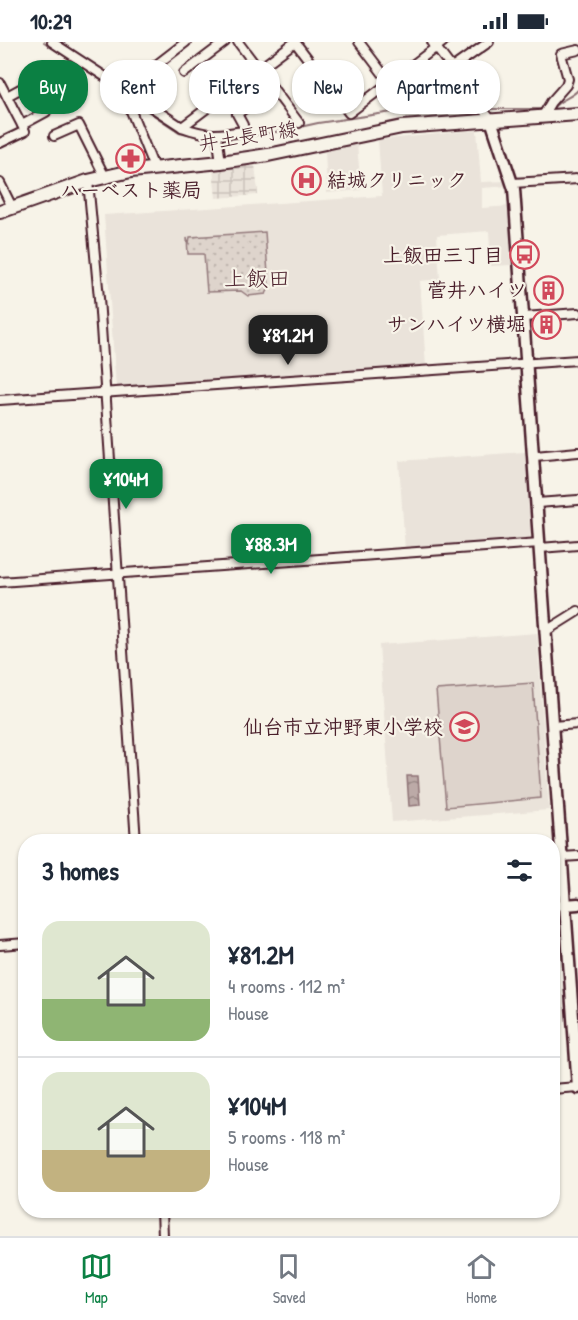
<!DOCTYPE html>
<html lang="en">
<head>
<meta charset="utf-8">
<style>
  body { margin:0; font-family:"Patrick Hand","Klee One",sans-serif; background:#f6f6f7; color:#1f2937; height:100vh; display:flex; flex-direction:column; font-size:22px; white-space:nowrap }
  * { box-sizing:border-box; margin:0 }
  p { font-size:20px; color:#747a83 }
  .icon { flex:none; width:33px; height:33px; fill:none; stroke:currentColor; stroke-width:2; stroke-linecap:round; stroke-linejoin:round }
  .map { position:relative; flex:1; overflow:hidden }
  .side { position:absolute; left:18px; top:792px; width:542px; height:384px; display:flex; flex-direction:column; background:#fff; border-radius:24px; box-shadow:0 2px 4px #0004 }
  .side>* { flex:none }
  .top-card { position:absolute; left:18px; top:18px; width:543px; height:54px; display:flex; gap:12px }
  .price { position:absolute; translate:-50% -51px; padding:0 14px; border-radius:12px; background:#0b8043; color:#fff; font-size:20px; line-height:39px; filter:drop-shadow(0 2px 3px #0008) }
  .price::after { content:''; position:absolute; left:50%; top:36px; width:18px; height:14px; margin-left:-9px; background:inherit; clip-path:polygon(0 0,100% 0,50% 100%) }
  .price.current { background:#222; color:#fff }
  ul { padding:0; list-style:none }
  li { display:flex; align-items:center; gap:18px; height:150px; padding:0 24px }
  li+li { border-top:2px solid #e0e1e3 }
  li span { display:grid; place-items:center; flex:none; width:168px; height:120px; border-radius:18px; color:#555 }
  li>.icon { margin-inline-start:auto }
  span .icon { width:72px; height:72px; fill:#fffc; stroke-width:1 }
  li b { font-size:26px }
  h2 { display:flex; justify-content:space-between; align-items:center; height:72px; padding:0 24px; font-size:26px }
  .tag { padding:0 21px; border-radius:24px; background:#fff; box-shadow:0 2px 4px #0004; font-size:21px; line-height:54px }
  .tag.current { background:#0b8043; color:#fff }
  .status { display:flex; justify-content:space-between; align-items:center; height:42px; padding:0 30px; background:#fff; direction:ltr }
  .status svg { height:16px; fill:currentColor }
  .dock { display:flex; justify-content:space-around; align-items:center; height:84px; border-top:2px solid #e0e1e3; background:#fff; font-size:16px; color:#747a83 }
  .dock a { display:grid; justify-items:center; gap:3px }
  .dock .current { color:#0b8043 }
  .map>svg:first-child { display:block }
</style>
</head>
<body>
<div class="status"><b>10:29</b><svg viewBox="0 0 49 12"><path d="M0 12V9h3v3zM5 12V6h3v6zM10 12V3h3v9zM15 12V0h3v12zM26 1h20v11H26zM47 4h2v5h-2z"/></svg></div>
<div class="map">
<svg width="578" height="1194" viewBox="0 0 578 1194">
  <defs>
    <pattern id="industrial-grid" width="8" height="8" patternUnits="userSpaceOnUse" patternTransform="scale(1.5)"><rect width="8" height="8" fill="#eae3da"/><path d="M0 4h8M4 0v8" fill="none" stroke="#cac2bb"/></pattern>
    <pattern id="grass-dots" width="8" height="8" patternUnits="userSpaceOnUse" patternTransform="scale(1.5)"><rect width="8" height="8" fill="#ded4cc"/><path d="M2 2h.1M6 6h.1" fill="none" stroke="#c0b6af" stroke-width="1.8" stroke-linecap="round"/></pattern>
    <pattern id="water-waves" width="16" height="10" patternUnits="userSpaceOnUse" patternTransform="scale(1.5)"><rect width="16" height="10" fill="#bcaaa7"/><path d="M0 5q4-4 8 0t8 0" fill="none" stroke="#9b8a88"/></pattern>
  </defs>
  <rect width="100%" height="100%" fill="#f7f3e8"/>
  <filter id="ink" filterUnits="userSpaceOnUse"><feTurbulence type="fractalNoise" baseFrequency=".0167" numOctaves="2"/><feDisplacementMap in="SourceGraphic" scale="12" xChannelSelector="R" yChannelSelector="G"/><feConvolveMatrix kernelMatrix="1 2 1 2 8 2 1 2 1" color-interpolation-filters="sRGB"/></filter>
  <g filter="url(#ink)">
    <g fill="#eae3da">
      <polygon points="477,88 481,140 507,139 508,144 482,146 482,166 510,164 513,223 491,224 489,189 437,193 440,237 420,239 426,325 116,346 104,173 382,154 378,98"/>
      <polygon points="357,102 361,148 327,151 325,108"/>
      <polygon points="525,410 531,499 405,508 399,419"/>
      <polygon points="537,591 549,768 392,780 379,603"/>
    </g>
    <polygon fill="url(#industrial-grid)" points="255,122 258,153 216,156 213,127"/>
    <polygon fill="url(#grass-dots)" stroke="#947a7c" stroke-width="1.5" points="265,190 269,246 266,252 248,254 241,249 207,250 204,212 188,212 187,196 189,201 190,195"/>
    <g fill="#ded4cc" stroke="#947a7c" stroke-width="1.5">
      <polygon points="229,23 237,34 220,46 211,37"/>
      <polygon points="533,641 541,756 446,765 436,648"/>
    </g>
    <polygon fill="url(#water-waves)" stroke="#8e7275" stroke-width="1.5" points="407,734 418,734 420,763 409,764"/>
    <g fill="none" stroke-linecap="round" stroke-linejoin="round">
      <g stroke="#8e7275" stroke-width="2">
        <polyline points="44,0 179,90 218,99 282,89 318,81 406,68 478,67"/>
        <polyline points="487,67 544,67"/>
        <path d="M550 67H552C561 56 570 57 578 48"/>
      </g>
      <defs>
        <g id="street">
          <path d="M52 0 182 85C206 94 219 93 243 89V83L237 72 273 46"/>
          <polyline points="238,0 299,81"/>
          <polyline points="295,0 349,71 443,0"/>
          <polyline points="359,0 390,41"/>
          <polyline points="432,0 491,78"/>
          <polyline points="452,26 489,0"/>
          <polyline points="184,31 225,0"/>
          <polyline points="0,41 25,89 0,101"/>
          <polyline points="124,48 186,0"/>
          <polyline points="439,51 459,36"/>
          <polyline points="7,54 31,41"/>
          <polyline points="131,69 154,126"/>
          <polyline points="542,75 551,60 566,43 568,37 561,12 578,8"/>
          <polyline points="22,83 46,70"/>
          <polyline points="182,85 295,0"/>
          <polyline points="217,93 221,120"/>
          <polyline points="54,94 79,83 105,135"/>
          <polyline points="88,139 99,256 136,800"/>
          <polyline points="0,141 12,165"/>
          <polyline points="513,141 578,137"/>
          <polyline points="524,275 578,271"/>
          <polyline points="0,358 578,318"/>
          <polyline points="535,414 578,410"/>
          <polyline points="537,461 578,458"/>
          <polyline points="540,506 578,503"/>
          <polyline points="0,540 540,501"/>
          <polyline points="546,589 578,569"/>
          <polyline points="552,684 578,682"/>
          <polyline points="562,815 578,814"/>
          <polyline points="552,864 565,863"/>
          <polyline points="0,903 26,901"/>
          <polyline points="552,1047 578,1045"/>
          <polyline points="162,1168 163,1194"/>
        </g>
        <g id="secondary">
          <polyline points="491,78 514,147 578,1046"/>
          <polyline points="565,863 578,862"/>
        </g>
        <polyline id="primary" points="0,170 88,139 131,129 221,120 268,113 402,85 578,72"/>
      </defs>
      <use href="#street" stroke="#4a1f2b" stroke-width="12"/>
      <use href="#secondary" stroke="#4a1f2b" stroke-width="15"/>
      <use href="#primary" stroke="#4a1f2b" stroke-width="16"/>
      <use href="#street" stroke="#f7f3e8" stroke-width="8"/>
      <use href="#secondary" stroke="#f7f3e8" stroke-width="10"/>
      <use href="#primary" stroke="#f7f3e8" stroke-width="12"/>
    </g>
  </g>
  <defs>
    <symbol id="pharmacy-ring" viewBox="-11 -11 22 22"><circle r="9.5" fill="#f7f3e8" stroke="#d1495b" stroke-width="1.5"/><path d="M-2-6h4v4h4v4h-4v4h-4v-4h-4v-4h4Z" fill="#d1495b"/></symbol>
    <symbol id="hospital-ring" viewBox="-11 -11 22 22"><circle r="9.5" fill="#f7f3e8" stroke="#d1495b" stroke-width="1.5"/><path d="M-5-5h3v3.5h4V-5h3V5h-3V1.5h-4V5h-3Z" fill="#d1495b"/></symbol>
    <symbol id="bus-ring" viewBox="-11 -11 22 22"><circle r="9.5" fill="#f7f3e8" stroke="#d1495b" stroke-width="1.5"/><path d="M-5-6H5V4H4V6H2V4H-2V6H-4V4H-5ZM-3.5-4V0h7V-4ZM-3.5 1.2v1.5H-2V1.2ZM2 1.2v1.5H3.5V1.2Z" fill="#d1495b"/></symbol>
    <symbol id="building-ring" viewBox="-11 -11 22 22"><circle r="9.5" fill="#f7f3e8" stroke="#d1495b" stroke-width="1.5"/><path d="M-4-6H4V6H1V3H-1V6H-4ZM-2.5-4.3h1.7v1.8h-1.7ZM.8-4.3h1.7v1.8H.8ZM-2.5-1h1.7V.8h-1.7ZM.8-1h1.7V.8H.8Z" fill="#d1495b"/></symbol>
    <symbol id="school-ring" viewBox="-11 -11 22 22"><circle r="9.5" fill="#f7f3e8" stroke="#d1495b" stroke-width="1.5"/><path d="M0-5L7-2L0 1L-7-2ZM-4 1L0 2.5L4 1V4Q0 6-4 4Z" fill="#d1495b"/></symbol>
  </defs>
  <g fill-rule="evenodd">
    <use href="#pharmacy-ring" x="114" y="100" width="33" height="33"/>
    <use href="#hospital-ring" x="290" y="122" width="33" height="33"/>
    <use href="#bus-ring" x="508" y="196" width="33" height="33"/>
    <use href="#building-ring" x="532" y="232" width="33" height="33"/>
    <use href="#building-ring" x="530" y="266" width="33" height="33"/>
    <use href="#school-ring" x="448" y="668" width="33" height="33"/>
  </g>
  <g text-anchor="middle" stroke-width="4.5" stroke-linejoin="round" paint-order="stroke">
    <g font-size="20" fill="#4a1f2b" stroke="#f7f3e8">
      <text transform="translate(248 94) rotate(-9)" y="7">井土長町線</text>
    </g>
    <g font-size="20" font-weight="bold" fill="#4a1f2b" stroke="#f7f3e8" text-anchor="end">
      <text x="327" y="145" text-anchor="start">結城クリニック</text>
      <text x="131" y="155" text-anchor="middle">ハーベスト薬局</text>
      <text x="503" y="220">上飯田三丁目</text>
      <text x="527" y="255">菅井ハイツ</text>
      <text x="526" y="289">サンハイツ横堀</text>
      <text x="443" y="692">仙台市立沖野東小学校</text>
    </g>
    <g font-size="22" fill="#4a1f2b" stroke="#f7f3e8">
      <text x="257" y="244">上飯田</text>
    </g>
  </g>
</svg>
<b class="price current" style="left:288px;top:324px">¥81.2M</b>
<b class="price" style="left:126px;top:468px">¥104M</b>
<b class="price" style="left:271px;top:533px">¥88.3M</b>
<div class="top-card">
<a class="tag current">Buy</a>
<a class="tag">Rent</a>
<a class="tag">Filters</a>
<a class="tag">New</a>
<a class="tag">Apartment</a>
</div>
<section class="side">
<h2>3 homes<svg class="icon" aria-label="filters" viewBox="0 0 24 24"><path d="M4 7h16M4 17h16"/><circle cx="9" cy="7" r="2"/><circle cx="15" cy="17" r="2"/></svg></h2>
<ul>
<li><span style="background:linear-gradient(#dfe7d0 65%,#8fb573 0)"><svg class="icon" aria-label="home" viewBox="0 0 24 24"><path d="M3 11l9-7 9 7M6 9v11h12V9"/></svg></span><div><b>¥81.2M</b><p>4 rooms · 112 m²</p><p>House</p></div></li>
<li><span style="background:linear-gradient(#dfe7d0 65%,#c2b280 0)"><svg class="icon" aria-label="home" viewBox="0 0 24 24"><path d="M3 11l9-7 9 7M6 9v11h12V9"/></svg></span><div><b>¥104M</b><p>5 rooms · 118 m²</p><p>House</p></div></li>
</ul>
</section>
</div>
<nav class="dock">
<a class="current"><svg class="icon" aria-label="map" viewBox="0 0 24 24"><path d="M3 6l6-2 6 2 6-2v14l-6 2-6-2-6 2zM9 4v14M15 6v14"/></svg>Map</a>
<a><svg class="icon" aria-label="saved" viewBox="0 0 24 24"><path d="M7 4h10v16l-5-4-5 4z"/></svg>Saved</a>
<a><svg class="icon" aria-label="home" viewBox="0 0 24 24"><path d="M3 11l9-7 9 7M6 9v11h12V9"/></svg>Home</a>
</nav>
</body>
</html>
